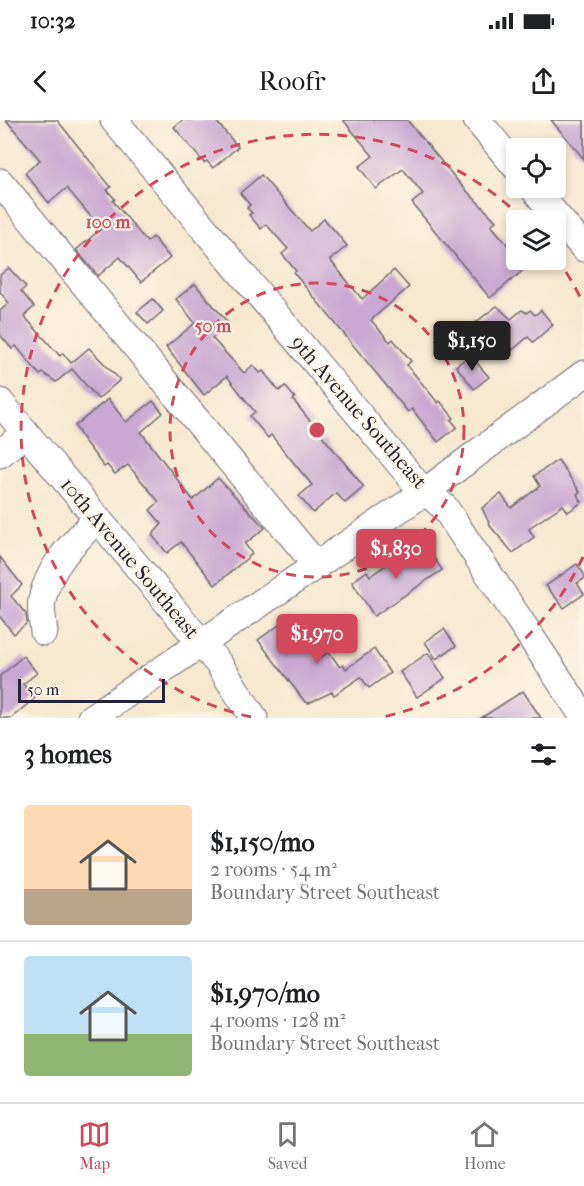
<!DOCTYPE html>
<html lang="en">
<head>
<meta charset="utf-8">
<style>
  body { margin:0; font-family:"IM FELL French Canon",serif; background:#f2f2f2; color:#202124; height:100vh; display:flex; flex-direction:column; font-size:22px; white-space:nowrap }
  * { box-sizing:border-box; margin:0 }
  p { font-size:20px; color:#757577 }
  .icon { flex:none; width:33px; height:33px; fill:none; stroke:currentColor; stroke-width:2; stroke-linecap:round; stroke-linejoin:round }
  .map { position:relative; height:598px; overflow:hidden }
  .panel { display:flex; flex-direction:column; background:#fff; flex:1 }
  .panel>* { flex:none }
  .controls { position:absolute; left:506px; top:18px; display:grid; gap:12px }
  .controls a { display:grid; place-items:center; width:60px; height:60px; border-radius:6px; background:#fff; box-shadow:0 3px 9px #0003; font-size:30px }
  .scale { position:absolute; left:18px; bottom:15px; width:147px; box-sizing:border-box; padding-left:6px; border:3px solid #22223b; border-top:0; font-size:16px; line-height:21px; white-space:nowrap; color:#22223b; -webkit-text-stroke:4px #fcf5e5; paint-order:stroke }
  .price { position:absolute; translate:-50% -51px; padding:0 14px; border-radius:6px; background:#d1495b; color:#fff; font-size:20px; line-height:39px; filter:drop-shadow(0 2px 3px #0008) }
  .price::after { content:''; position:absolute; left:50%; top:36px; width:18px; height:14px; margin-left:-9px; background:inherit; clip-path:polygon(0 0,100% 0,50% 100%) }
  .price.current { background:#222; color:#fff }
  ul { padding:0; list-style:none }
  li { display:flex; align-items:center; gap:18px; height:150px; padding:0 24px }
  li+li { border-top:2px solid #e0e0e0 }
  li span { display:grid; place-items:center; flex:none; width:168px; height:120px; border-radius:6px; color:#555 }
  li>.icon { margin-inline-start:auto }
  span .icon { width:72px; height:72px; fill:#fffc; stroke-width:1 }
  li b { font-size:26px }
  h2 { display:flex; justify-content:space-between; align-items:center; height:72px; padding:0 24px; font-size:26px }
  .status { display:flex; justify-content:space-between; align-items:center; height:42px; padding:0 30px; background:#fff; direction:ltr }
  .status svg { height:16px; fill:currentColor }
  header { display:flex; justify-content:space-between; align-items:center; height:78px; padding:0 24px; background:#fff; font-size:27px; font-weight:600 }
  .menu { display:flex; justify-content:space-around; align-items:center; height:84px; border-top:2px solid #e0e0e0; background:#fff; font-size:16px; color:#757577 }
  .menu a { display:grid; justify-items:center; gap:3px }
  .menu .current { color:#d1495b }
  .map>svg:first-child { display:block }
</style>
</head>
<body>
<div class="status"><b>10:32</b><svg viewBox="0 0 49 12"><path d="M0 12V9h3v3zM5 12V6h3v6zM10 12V3h3v9zM15 12V0h3v12zM26 1h20v11H26zM47 4h2v5h-2z"/></svg></div>
<header><svg class="icon" aria-label="back" viewBox="0 0 24 24"><path d="M15 5l-7 7 7 7"/></svg>Roofr<svg class="icon" aria-label="share" viewBox="0 0 24 24"><path d="M12 15V3M7 8l5-5 5 5M5 13v7h14v-7"/></svg></header>
<div class="map">
<svg width="584" height="598" viewBox="0 0 584 598">
  <rect width="100%" height="100%" fill="#fcf5e5"/>
  <filter id="ink" filterUnits="userSpaceOnUse"><feTurbulence type="fractalNoise" baseFrequency=".0167" numOctaves="2"/><feDisplacementMap in="SourceGraphic" scale="12" xChannelSelector="R" yChannelSelector="G"/><feConvolveMatrix kernelMatrix="1 2 1 2 8 2 1 2 1" color-interpolation-filters="sRGB"/></filter>
  <filter id="wash" filterUnits="userSpaceOnUse"><feTurbulence type="fractalNoise" baseFrequency=".008" numOctaves="4" result="noise"/><feDisplacementMap in="SourceGraphic" scale="24" xChannelSelector="R" yChannelSelector="G"/><feGaussianBlur stdDeviation="1.35" result="paint"/><feColorMatrix in="noise" values="0 0 0 0 0 0 0 0 0 0 0 0 0 0 0 0 0 1.4 0 .05"/><feComposite in="paint" operator="in"/></filter>
  <g filter="url(#wash)">
    <rect width="100%" height="100%" fill="#f7e8d0"/>
    <g id="blocks">
      <g fill="#caa8d3">
        <polygon points="6,0 57,0 111,67 107,70 115,79 113,81 147,122 153,117 170,138 141,162 120,137 98,156 76,130 101,109 67,68 49,83 25,53 40,40"/>
        <polygon points="183,0 215,0 238,27 213,48 207,41 204,43 174,7"/>
        <polygon points="343,0 407,0 461,65 496,101 491,105 516,135 516,140 519,140 526,148 490,178 412,83 423,74 403,49 376,69 359,47 373,36"/>
        <polygon points="551,0 584,0 584,39"/>
        <polygon points="261,55 310,111 324,99 335,111 347,126 330,140 362,179 394,150 409,167 371,200 390,222 393,219 411,241 407,245 438,283 440,281 454,298 451,300 457,307 438,322 412,289 408,292 294,153 296,151 282,134 288,129 266,104 261,109 249,95 252,93 247,88 250,85 240,73"/>
        <polygon points="9,148 26,167 21,171 34,187 24,196 60,236 63,233 71,243 89,228 120,260 98,279 72,249 56,262 43,253 40,255 16,226 12,229 0,215 0,191 9,183 0,172 0,155"/>
        <polygon points="195,164 229,204 212,218 244,253 253,245 260,253 263,251 279,271 285,266 295,278 293,280 364,367 345,383 336,373 313,393 299,376 312,365 271,315 268,318 250,296 255,292 227,256 204,275 166,227 195,203 176,179"/>
        <polygon points="153,179 163,191 148,204 137,192"/>
        <polygon points="497,186 511,199 522,190 527,193 530,190 535,195 541,190 553,205 533,222 528,217 510,232 497,215 480,228 466,210"/>
        <polygon points="470,235 489,257 474,269 456,246"/>
        <polygon points="108,279 126,302 153,281 163,293 141,312 193,380 218,358 265,408 245,424 252,434 215,465 181,422 167,433 152,415 162,404 150,390 159,382 128,345 115,354 107,345 104,347 82,318 75,306"/>
        <polygon points="558,340 580,372 577,374 582,382 568,392 563,385 532,406 529,409 534,417 513,433 491,407 482,388 501,374 511,388 540,366 534,356"/>
        <polygon points="418,429 424,438 431,433 442,450 374,496 352,462 367,451 370,456 405,432 408,436"/>
        <polygon points="0,437 22,465 11,476 26,494 27,503 14,514 0,497"/>
        <polygon points="577,444 584,454 584,459 577,463 584,474 564,488 546,466"/>
        <polygon points="289,498 317,540 329,532 340,547 343,545 346,549 374,529 390,553 369,568 361,557 334,575 332,572 309,583 305,582 258,520"/>
        <polygon points="444,509 456,526 436,539 425,522"/>
        <polygon points="428,533 445,558 417,577 400,552"/>
        <polygon points="23,536 37,553 23,564 35,578 11,598 0,598 0,556"/>
        <polygon points="523,571 541,598 481,598"/>
      </g>
    </g>
  </g>
  <g filter="url(#ink)">
    <use href="#blocks" fill-opacity="0" stroke="#6d676f" stroke-width="1.5"/>
    <g fill="none" stroke-linecap="round" stroke-linejoin="round">
      <defs>
        <g id="minor">
          <polyline points="114,0 415,362 445,388 584,597"/>
          <polyline points="477,0 516,47"/>
          <polyline points="0,62 317,446"/>
          <polyline points="533,68 584,128"/>
          <polyline points="0,282 218,543 254,598"/>
          <polyline points="0,334 25,313"/>
          <path d="M44 512C43 503 40 489 42 480 49 446 73 423 97 399"/>
          <polyline points="91,598 426,371 584,254"/>
        </g>
      </defs>
      <use href="#minor" stroke="#6d676f" stroke-width="29"/>
      <use href="#minor" stroke="#fff" stroke-width="27"/>
    </g>
  </g>
  <g fill="none" stroke="#d1495b" stroke-width="3" stroke-dasharray="10 8">
    <circle cx="317" cy="310" r="147"/>
    <path d="M583 437A295 295 0 0 1 383 597M251 597A295 295 0 1 1 524 100M556 137A295 295 0 0 1 583 183"/>
  </g>
  <g text-anchor="middle" stroke-width="4.5" stroke-linejoin="round" paint-order="stroke">
    <g font-size="21" fill="#22223b" stroke="#fcf5e5">
      <text transform="translate(359 292) rotate(49)" y="7">9th Avenue Southeast</text>
      <text transform="translate(130 438) rotate(50)" y="7">10th Avenue Southeast</text>
    </g>
  </g>
  <circle cx="317" cy="310" r="9" fill="#d1495b" stroke="#fcf5e5" stroke-width="3"/>
  <g font-size="18" text-anchor="middle" font-weight="bold" fill="#d1495b" stroke="#fcf5e5" stroke-width="4.5" stroke-linejoin="round" paint-order="stroke">
    <text x="108" y="108">100 m</text>
    <text x="213" y="212">50 m</text>
  </g>
</svg>
<div class="controls">
<a><svg class="icon" aria-label="locate" viewBox="0 0 24 24"><circle cx="12" cy="12" r="6"/><path d="M12 2v4M12 18v4M2 12h4M18 12h4"/></svg></a>
<a><svg class="icon" aria-label="layers" viewBox="0 0 24 24"><path d="M12 4l9 5-9 5-9-5zM3 14l9 5 9-5"/></svg></a>
</div>
<div class="scale">50 m</div>
<b class="price current" style="left:472px;top:252px">$1,150</b>
<b class="price" style="left:396px;top:460px">$1,830</b>
<b class="price" style="left:317px;top:545px">$1,970</b>
</div>
<section class="panel">
<h2>3 homes<svg class="icon" aria-label="filters" viewBox="0 0 24 24"><path d="M4 7h16M4 17h16"/><circle cx="9" cy="7" r="2"/><circle cx="15" cy="17" r="2"/></svg></h2>
<ul>
<li><span style="background:linear-gradient(#ffd9b3 70%,#b9a48a 0)"><svg class="icon" aria-label="home" viewBox="0 0 24 24"><path d="M3 11l9-7 9 7M6 9v11h12V9"/></svg></span><div><b>$1,150/mo</b><p>2 rooms · 54 m²</p><p>Boundary Street Southeast</p></div></li>
<li><span style="background:linear-gradient(#bfe0f5 65%,#8fb573 0)"><svg class="icon" aria-label="home" viewBox="0 0 24 24"><path d="M3 11l9-7 9 7M6 9v11h12V9"/></svg></span><div><b>$1,970/mo</b><p>4 rooms · 128 m²</p><p>Boundary Street Southeast</p></div></li>
</ul>
</section>
<nav class="menu">
<a class="current"><svg class="icon" aria-label="map" viewBox="0 0 24 24"><path d="M3 6l6-2 6 2 6-2v14l-6 2-6-2-6 2zM9 4v14M15 6v14"/></svg>Map</a>
<a><svg class="icon" aria-label="saved" viewBox="0 0 24 24"><path d="M7 4h10v16l-5-4-5 4z"/></svg>Saved</a>
<a><svg class="icon" aria-label="home" viewBox="0 0 24 24"><path d="M3 11l9-7 9 7M6 9v11h12V9"/></svg>Home</a>
</nav>
</body>
</html>
